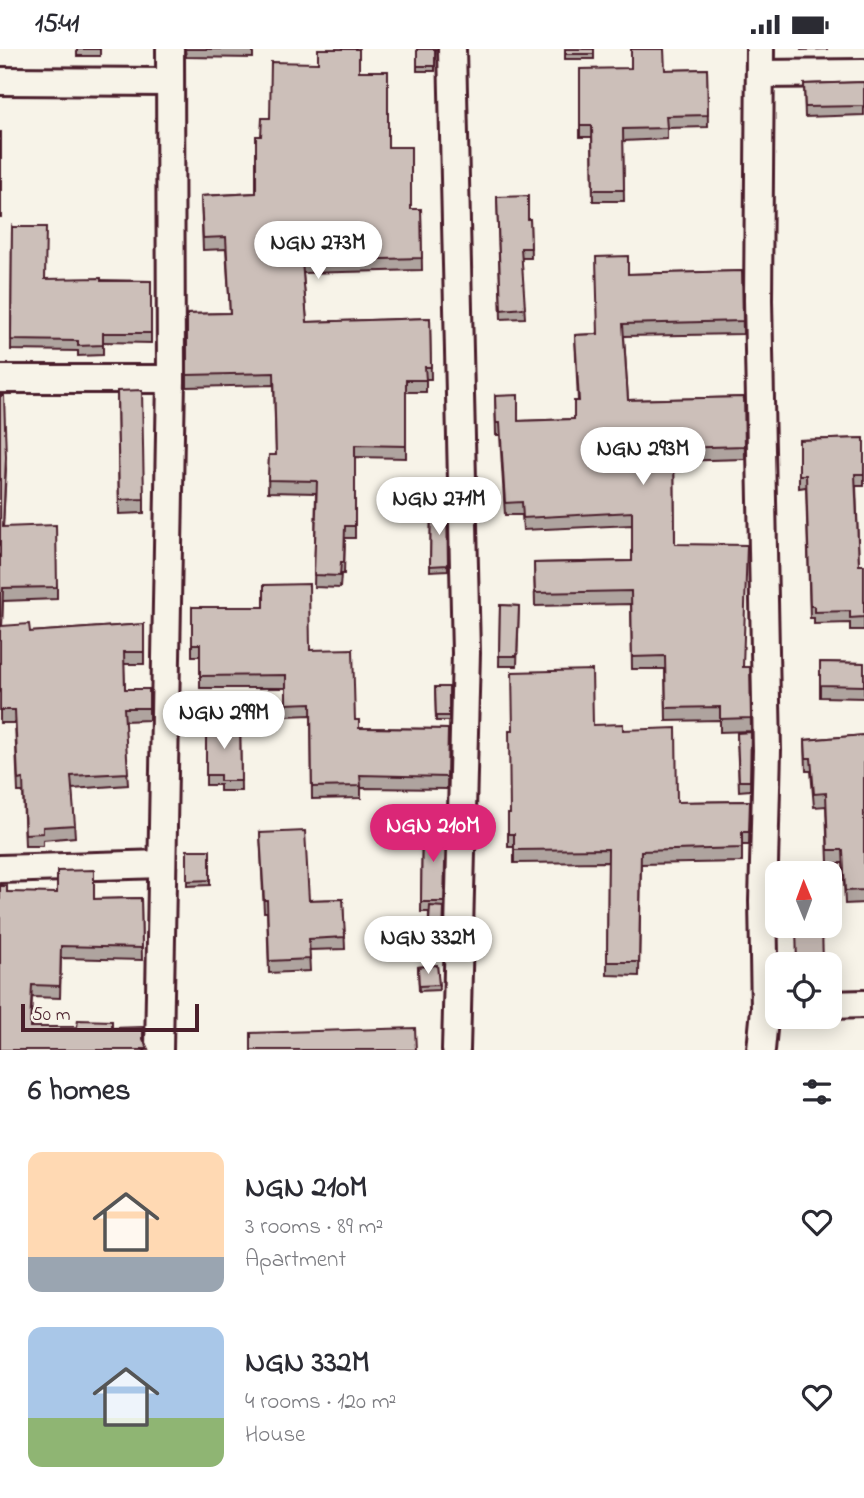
<!DOCTYPE html>
<html lang="en">
<head>
<meta charset="utf-8">
<style>
  body { margin:0; font-family:"Indie Flower",sans-serif; background:#f7f7f7; color:#2b2b33; height:100vh; display:flex; flex-direction:column; font-size:26px; white-space:nowrap }
  * { box-sizing:border-box; margin:0 }
  p { font-size:23px; color:#7c7c81 }
  .icon { flex:none; width:38px; height:38px; fill:none; stroke:currentColor; stroke-width:2; stroke-linecap:round; stroke-linejoin:round }
  .map { position:relative; height:1001px; overflow:hidden }
  .drawer { display:flex; flex-direction:column; background:#fff; flex:1 }
  .drawer>* { flex:none }
  .needle { width:46px; rotate:359deg }
  .fabs { position:absolute; left:765px; top:812px; display:grid; gap:14px }
  .fabs a { display:grid; place-items:center; width:77px; height:77px; border-radius:14px; background:#fff; box-shadow:0 4px 18px #0003; font-size:35px }
  .scale { position:absolute; left:21px; bottom:18px; width:178px; box-sizing:border-box; padding-left:7px; border:4px solid #4a1f2b; border-top:0; font-size:19px; line-height:24px; white-space:nowrap; color:#4a1f2b; -webkit-text-stroke:5px #f7f3e8; paint-order:stroke }
  .price { position:absolute; translate:-50% -60px; padding:0 16px; border-radius:24px; background:#fff; color:#222; font-size:23px; line-height:46px; filter:drop-shadow(0 2px 4px #0008) }
  .price::after { content:''; position:absolute; left:50%; top:42px; width:21px; height:16px; margin-left:-10px; background:inherit; clip-path:polygon(0 0,100% 0,50% 100%) }
  .price.on { background:#db2777; color:#fff }
  ul { padding:0; list-style:none }
  li { display:flex; align-items:center; gap:21px; height:175px; padding:0 28px }
  li span { display:grid; place-items:center; flex:none; width:196px; height:140px; border-radius:14px; color:#555 }
  li>.icon { margin-inline-start:auto }
  span .icon { width:84px; height:84px; fill:#fffc; stroke-width:1 }
  li b { font-size:30px }
  h2 { display:flex; justify-content:space-between; align-items:center; height:84px; padding:0 28px; font-size:30px }
  .status { display:flex; justify-content:space-between; align-items:center; height:49px; padding:0 35px; background:#fff; direction:ltr }
  .status svg { height:19px; fill:currentColor }
  .map>svg:first-child { display:block }
</style>
</head>
<body>
<div class="status"><b>15:41</b><svg viewBox="0 0 49 12"><path d="M0 12V9h3v3zM5 12V6h3v6zM10 12V3h3v9zM15 12V0h3v12zM26 1h20v11H26zM47 4h2v5h-2z"/></svg></div>
<div class="map">
<svg width="864" height="1001" viewBox="0 0 864 1001">
  <rect width="100%" height="100%" fill="#f7f3e8"/>
  <filter id="ink" filterUnits="userSpaceOnUse"><feTurbulence type="fractalNoise" baseFrequency=".0143" numOctaves="2"/><feDisplacementMap in="SourceGraphic" scale="14" xChannelSelector="R" yChannelSelector="G"/><feConvolveMatrix kernelMatrix="1 2 1 2 8 2 1 2 1" color-interpolation-filters="sRGB"/></filter>
  <g filter="url(#ink)">
    <g fill="none" stroke-linecap="round" stroke-linejoin="round">
      <defs>
        <g id="minor">
          <polyline points="452,0 466,604 456,1001"/>
          <polyline points="760,0 758,251 767,701 763,852 765,960 761,1001"/>
          <polyline points="760,25 864,24"/>
          <polyline points="0,32 170,33"/>
          <polyline points="0,330 171,330"/>
          <polyline points="0,820 162,815"/>
          <polyline points="830,956 864,955"/>
          <polyline points="159,1001 171,330 170,0"/>
        </g>
      </defs>
      <use href="#minor" stroke="#4a1f2b" stroke-width="32"/>
      <use href="#minor" stroke="#f7f3e8" stroke-width="26"/>
    </g>
    <g fill="#afa49f" stroke="#4a1f2b" stroke-width="2">
      <rect x="77" y="0" width="23" height="7"/>
      <polygon points="185,0 253,0 253,9 186,8"/>
      <rect x="417" y="0" width="18" height="22"/>
      <rect x="565" y="0" width="29" height="10"/>
      <polygon points="801,0 828,0 801,1"/>
      <polygon points="580,20 665,21 707,20 708,78 667,79 667,90 623,92 624,152 593,152 592,88 580,88"/>
      <polygon points="359,22 411,160 421,160 422,221 303,224 307,273 430,269 431,330 426,330 426,343 406,343 406,409 355,408 355,489 345,489 344,525 341,525 340,539 314,538 316,444 268,443 269,406 276,406 274,336 187,338 187,265 230,264 226,200 203,201 201,147 256,144 261,87 270,69"/>
      <polygon points="864,33 864,66 805,68 804,35"/>
      <polygon points="497,148 528,170 530,170 531,209 521,209 525,269 501,270"/>
      <polygon points="12,178 45,230 151,232 151,294 103,293 103,306 78,307 78,302 11,301"/>
      <polygon points="742,222 743,285 624,287 628,351 744,348 745,410 674,412 675,495 743,618 750,618 751,682 720,683 720,671 666,672 665,620 632,620 631,555 535,557 534,514 632,512 632,476 523,481 522,466 505,466 500,386 496,386 495,347 518,372 574,370 578,352 575,286 597,285 628,225"/>
      <polygon points="117,342 144,450 144,464 119,465"/>
      <polygon points="0,347 6,420 3,478 57,538 57,550 3,552 2,577 30,583 144,575 144,615 124,615 125,640 149,640 149,671 124,672 128,736 72,740 75,788 43,791 43,797 25,797 23,743 18,743 15,674 0,674"/>
      <polygon points="864,389 864,437 856,437 859,516 864,516 864,581 850,581 850,574 814,575 814,569 810,569 806,438 799,439 799,391"/>
      <polygon points="431,458 447,458 448,521 430,522"/>
      <polygon points="500,556 519,557 517,617 499,617"/>
      <polygon points="192,558 310,601 359,679 448,680 447,740 361,739 361,749 312,750 311,666 286,667 286,639 200,639 200,607 192,607"/>
      <polygon points="820,613 864,614 864,649 820,648"/>
      <polygon points="435,638 449,638 449,672 436,672"/>
      <polygon points="206,674 240,674 241,742 220,742 220,736 206,736"/>
      <polygon points="593,676 623,681 677,753 750,752 749,796 742,796 742,813 641,815 639,927 607,926 608,813 514,814 514,798 508,798 508,765 510,765"/>
      <polygon points="751,683 750,741 739,742 737,684"/>
      <polygon points="864,686 864,854 845,855 843,814 828,814 826,757 814,758 811,722 806,722 805,691"/>
      <polygon points="422,778 446,778 443,899 428,898 429,863 421,863"/>
      <polygon points="260,784 309,851 343,850 345,900 309,901 310,922 269,924 267,863 264,863"/>
      <polygon points="187,801 210,801 210,836 187,837"/>
      <polygon points="7,843 94,850 141,849 142,911 61,909 60,949 32,948 31,978 112,979 143,989 148,1001 0,1001"/>
      <polygon points="437,916 439,941 419,942 418,918"/>
    </g>
    <g fill="#ccbfb9" stroke="#4a1f2b" stroke-width="2">
      <polygon points="318,0 359,0 359,22 388,22 388,98 411,98 411,160 421,160 422,209 302,212 307,273 430,269 431,318 425,318 426,331 406,331 406,397 355,396 355,477 345,477 344,513 341,513 340,527 314,526 317,432 268,431 269,406 276,406 274,324 187,326 187,265 230,264 226,188 203,189 201,147 256,144 256,87 261,87 262,69 270,69 271,13 318,14"/>
      <rect x="417" y="0" width="18" height="17"/>
      <rect x="565" y="0" width="29" height="5"/>
      <polygon points="631,0 664,0 665,21 707,20 708,66 666,67 667,79 623,80 624,141 593,141 592,77 580,77 580,20 631,19"/>
      <polygon points="864,33 864,57 805,58 804,35"/>
      <rect x="0" y="83" width="1" height="85"/>
      <polygon points="528,147 528,170 530,170 531,199 521,199 525,259 501,261 497,148"/>
      <polygon points="12,178 46,178 45,230 101,229 101,232 151,232 151,284 103,284 103,296 78,297 78,292 11,291"/>
      <polygon points="628,207 628,225 742,222 743,272 623,275 628,351 744,348 745,397 674,399 675,495 747,496 743,618 750,618 751,669 720,670 720,658 666,659 665,607 632,608 631,542 535,544 534,514 632,512 632,463 523,469 522,453 505,454 500,374 496,374 495,347 518,346 518,372 574,370 574,352 579,352 575,286 598,285 596,208"/>
      <polygon points="142,341 144,450 119,451 117,342"/>
      <polygon points="0,347 4,347 6,408 3,478 56,476 57,538 3,539 2,577 29,575 30,583 144,575 144,603 124,603 125,640 149,640 149,659 124,659 128,724 71,727 75,776 43,778 43,784 25,785 23,730 18,731 15,661 0,661"/>
      <polygon points="864,389 864,425 855,425 859,516 864,516 864,568 850,569 850,562 814,563 814,557 810,557 806,426 799,426 799,391"/>
      <polygon points="431,458 447,458 448,516 430,517"/>
      <polygon points="309,535 310,601 353,600 355,671 359,671 359,679 448,680 447,728 360,726 361,737 312,738 311,654 286,655 286,626 200,627 200,595 192,595 192,558 264,558 264,536"/>
      <polygon points="500,556 519,557 517,607 499,607"/>
      <polygon points="820,613 864,614 864,637 820,636"/>
      <polygon points="592,621 593,676 623,675 623,681 676,679 677,753 750,752 749,783 742,783 742,799 641,802 639,913 607,913 608,800 514,801 514,785 508,785 508,765 510,765 509,682 513,682 512,623"/>
      <polygon points="435,638 449,638 449,667 436,667"/>
      <polygon points="206,674 240,674 241,732 220,732 220,726 206,726"/>
      <polygon points="751,683 750,732 739,732 737,684"/>
      <polygon points="864,686 864,841 845,842 843,801 828,801 826,744 814,745 811,709 806,709 805,691"/>
      <polygon points="422,778 446,778 444,853 421,853"/>
      <polygon points="305,782 309,851 343,850 345,888 309,890 310,910 269,912 267,851 264,851 260,784"/>
      <polygon points="187,801 210,801 210,831 187,832"/>
      <polygon points="94,821 94,850 141,849 142,899 61,897 60,937 32,936 30,978 77,978 78,971 112,972 112,979 143,978 143,990 148,1000 141,1000 141,1001 0,1001 0,837 7,837 7,843 57,844 57,822"/>
      <polygon points="430,857 444,858 443,889 428,888"/>
      <polygon points="796,877 822,877 823,915 797,915"/>
      <polygon points="437,916 439,936 419,937 418,918"/>
      <polygon points="415,979 416,1001 251,1001 251,984"/>
    </g>
  </g>
</svg>
<div class="fabs">
<a><svg class="needle" viewBox="-14 -14 28 28"><path d="M0-13l5 13h-10z" fill="#e53935"/><path d="M0 13l5-13h-10z" fill="#7c7c81"/></svg></a>
<a><svg class="icon" aria-label="locate" viewBox="0 0 24 24"><circle cx="12" cy="12" r="6"/><path d="M12 2v4M12 18v4M2 12h4M18 12h4"/></svg></a>
</div>
<div class="scale">50 m</div>
<b class="price" style="left:318px;top:232px">NGN 273M</b>
<b class="price" style="left:643px;top:438px">NGN 293M</b>
<b class="price" style="left:439px;top:488px">NGN 271M</b>
<b class="price" style="left:224px;top:702px">NGN 299M</b>
<b class="price on" style="left:433px;top:815px">NGN 210M</b>
<b class="price" style="left:428px;top:927px">NGN 332M</b>
</div>
<section class="drawer">
<h2>6 homes<svg class="icon" aria-label="filters" viewBox="0 0 24 24"><path d="M4 7h16M4 17h16"/><circle cx="9" cy="7" r="2"/><circle cx="15" cy="17" r="2"/></svg></h2>
<ul>
<li><span style="background:linear-gradient(#ffd9b3 75%,#9aa5b1 0)"><svg class="icon" aria-label="home" viewBox="0 0 24 24"><path d="M3 11l9-7 9 7M6 9v11h12V9"/></svg></span><div><b>NGN 210M</b><p>3 rooms · 89 m²</p><p>Apartment</p></div><svg class="icon" aria-label="heart" viewBox="0 0 24 24"><path d="M12 20l-8-8c-3-5 5-10 8-4 3-6 11-1 8 4z"/></svg></li>
<li><span style="background:linear-gradient(#a9c7e8 65%,#8fb573 0)"><svg class="icon" aria-label="home" viewBox="0 0 24 24"><path d="M3 11l9-7 9 7M6 9v11h12V9"/></svg></span><div><b>NGN 332M</b><p>4 rooms · 120 m²</p><p>House</p></div><svg class="icon" aria-label="heart" viewBox="0 0 24 24"><path d="M12 20l-8-8c-3-5 5-10 8-4 3-6 11-1 8 4z"/></svg></li>
</ul>
</section>
</body>
</html>
